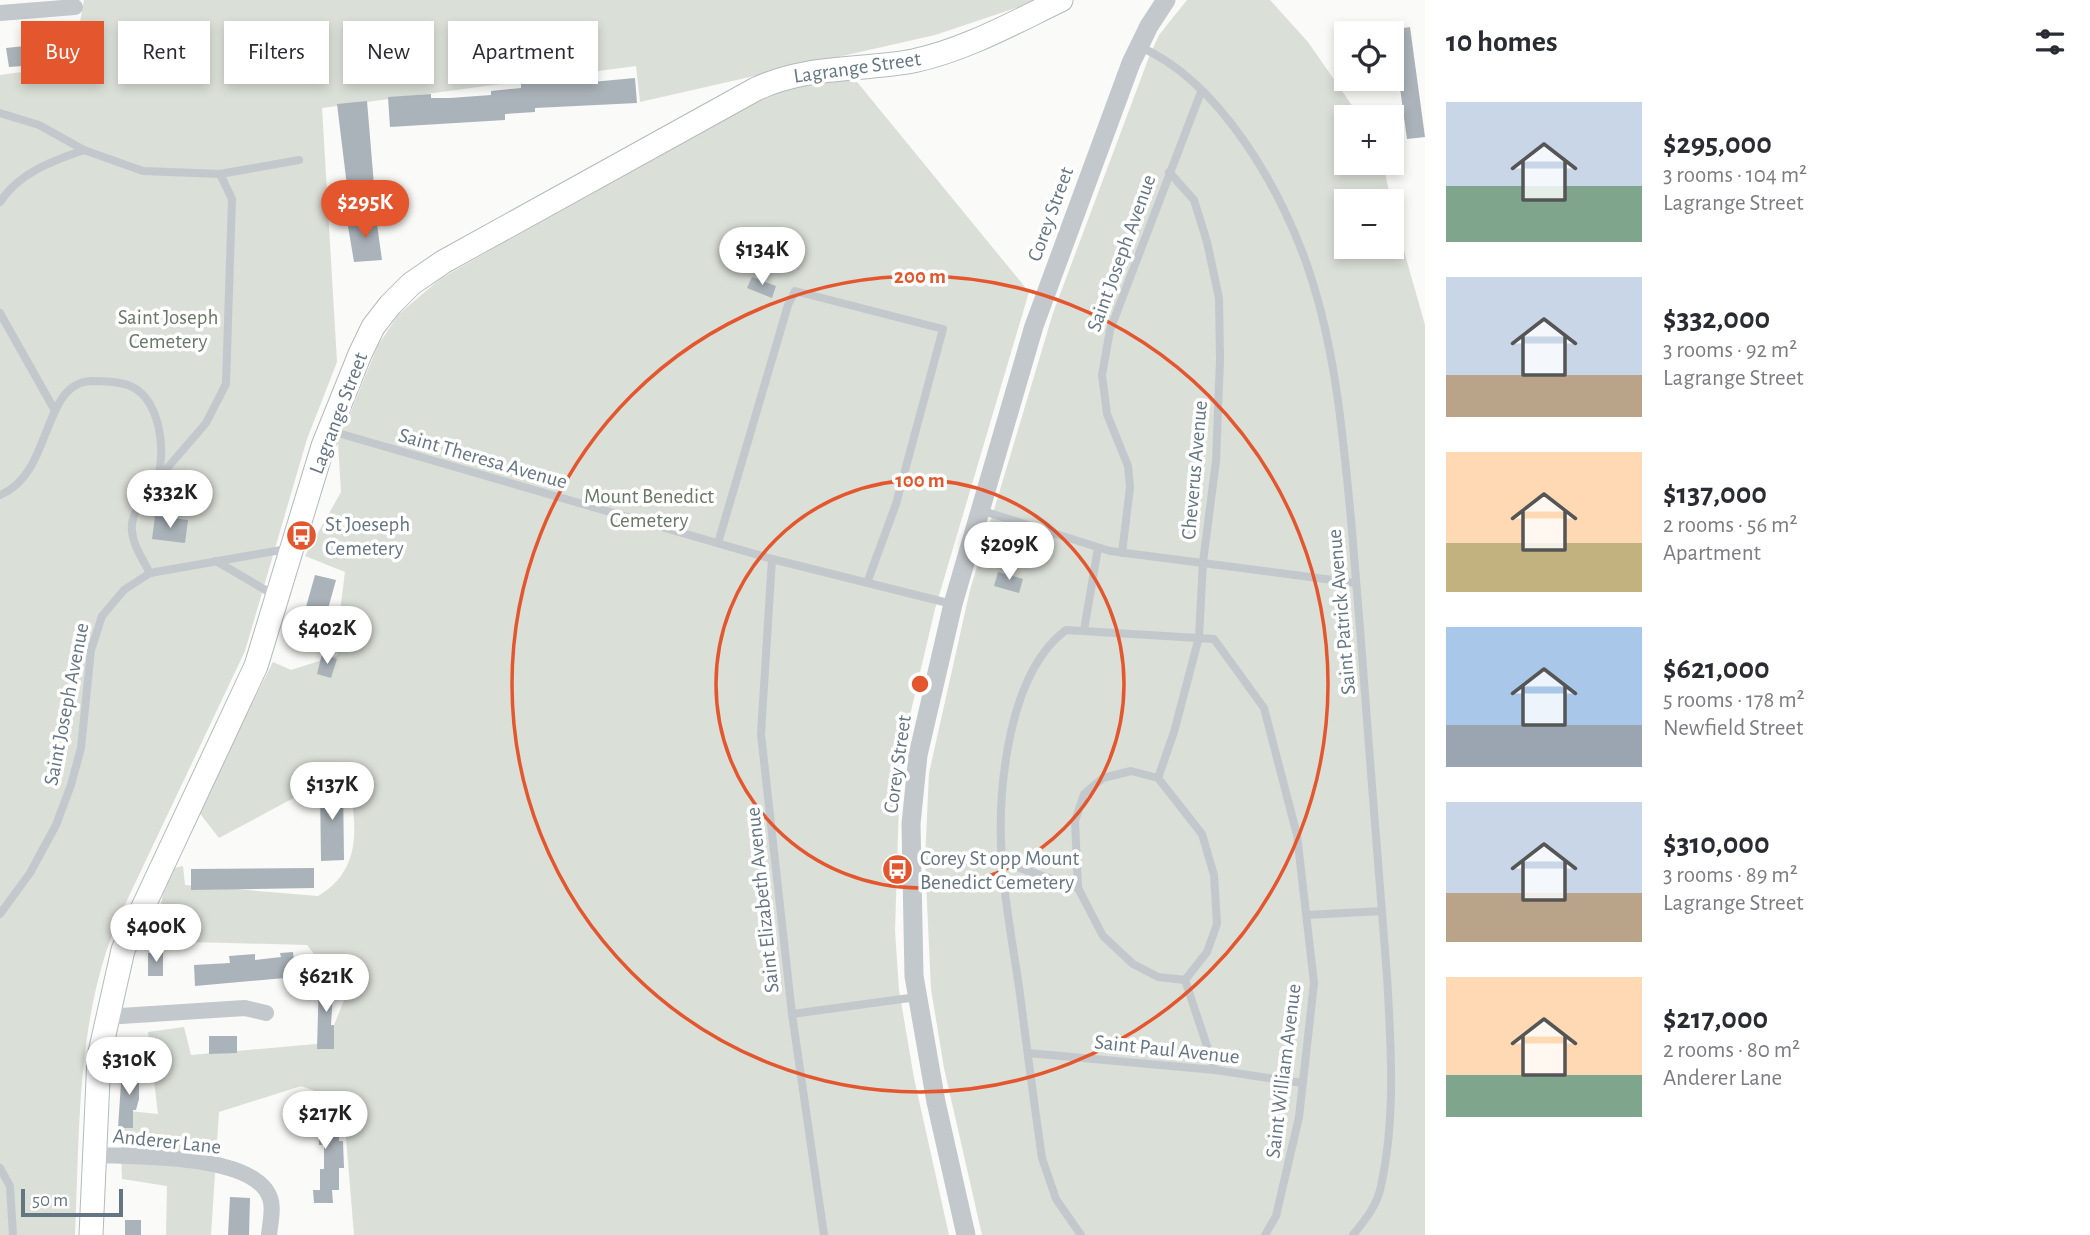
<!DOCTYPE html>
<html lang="en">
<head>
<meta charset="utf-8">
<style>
  body { margin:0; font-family:"Alegreya Sans",sans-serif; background:#f2f2f3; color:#2b2b33; height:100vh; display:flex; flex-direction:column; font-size:26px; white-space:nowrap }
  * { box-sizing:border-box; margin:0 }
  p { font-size:23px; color:#7c7c81 }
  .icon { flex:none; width:38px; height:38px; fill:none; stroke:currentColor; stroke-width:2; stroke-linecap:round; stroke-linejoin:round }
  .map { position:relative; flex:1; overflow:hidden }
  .side { display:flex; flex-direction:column; background:#fff; width:665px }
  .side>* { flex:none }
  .hud { position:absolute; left:21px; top:21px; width:665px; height:63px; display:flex; gap:14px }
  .controls { position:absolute; left:1334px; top:21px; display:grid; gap:14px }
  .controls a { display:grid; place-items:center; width:70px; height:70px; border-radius:0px; background:#fff; box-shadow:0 4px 10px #0003; font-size:35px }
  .scale { position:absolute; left:21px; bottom:18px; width:102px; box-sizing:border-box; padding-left:7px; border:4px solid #657683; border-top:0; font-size:19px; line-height:24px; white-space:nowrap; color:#657683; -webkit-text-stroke:5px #fff; paint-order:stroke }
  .price { position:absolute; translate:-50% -60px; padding:0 16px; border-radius:24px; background:#fff; color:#222; font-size:23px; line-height:46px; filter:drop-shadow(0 2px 4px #0008) }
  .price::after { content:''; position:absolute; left:50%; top:42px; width:21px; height:16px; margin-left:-10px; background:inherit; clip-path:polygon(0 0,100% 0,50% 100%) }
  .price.active { background:#e4572e; color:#fff }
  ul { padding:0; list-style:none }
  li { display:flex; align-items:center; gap:21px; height:175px; padding:0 21px }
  li span { display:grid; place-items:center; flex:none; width:196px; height:140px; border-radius:0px; color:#555 }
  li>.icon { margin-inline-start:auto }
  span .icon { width:84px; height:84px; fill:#fffc; stroke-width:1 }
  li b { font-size:30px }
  h2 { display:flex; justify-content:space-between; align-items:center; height:84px; padding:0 21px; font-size:30px }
  .tag { padding:0 24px; border-radius:0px; background:#fff; box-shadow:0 4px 10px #0003; font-size:24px; line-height:63px }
  .tag.active { background:#e4572e; color:#fff }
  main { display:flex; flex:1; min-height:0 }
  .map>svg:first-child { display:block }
</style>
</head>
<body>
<main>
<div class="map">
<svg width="1425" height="1235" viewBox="0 0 1425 1235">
  <rect width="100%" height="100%" fill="#fafaf8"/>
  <g fill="#dadfd7">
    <path d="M84 0H1040L935 35 640 102 636 66 322 108 337 362 307 439 245 651 120 915C76 1017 80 1126 75 1235H0V75L72 65Z"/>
    <polygon points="1187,0 1270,0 1308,42 1360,117 1346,117 1346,163 1383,163 1391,201 1346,201 1346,247 1391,247 1391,205 1425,325 1425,1235 982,1235 944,1068 931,989 925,860 929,773 970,590 1053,313 1149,57 1159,35"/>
    <path d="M853 77 1029 292 935 609 906 732 900 772 895 931 899 990 914 1078 949 1235H354L343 1101 301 1086 219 1112 211 1235H166L167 1186 122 1179 120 1110 158 1114 148 1032 184 1027 191 1055 327 1043 346 995 307 945 155 941 167 870 183 866 185 885 318 896C362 870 357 827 349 783L329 779 219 838 198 811 273 662 291 670 338 655 336 643 345 572 305 556 341 492 338 443 378 345 399 314 440 279 740 108 785 88Z"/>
  </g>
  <g fill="#aab3b9">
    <polygon points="1410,27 1425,137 1407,139 1392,30"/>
    <polygon points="25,46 25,50 41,48 44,72 24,74 23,66 9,67 6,48"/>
    <polygon points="573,77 592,78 592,82 635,78 637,103 535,108 535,112 505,114 505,120 390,127 388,97 431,94 431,98 450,98 491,95 491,91 521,88 521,84 532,81"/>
    <polygon points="367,101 375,197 344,199 343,187 347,186 337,104"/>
    <polygon points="376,217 382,260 354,262 347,220"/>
    <polygon points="752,277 776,286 772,298 747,288"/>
    <polygon points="155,516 188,520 185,543 152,539"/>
    <polygon points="998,572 1023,579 1019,593 994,586"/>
    <polygon points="315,575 336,580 318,645 297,639"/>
    <polygon points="322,654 337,659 331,678 317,674"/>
    <polygon points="343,784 344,860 321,861 320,785"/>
    <polygon points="314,868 314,888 191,890 191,869"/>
    <polygon points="293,952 296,977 195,986 194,965 230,963 229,956 255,954 255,960 281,957 280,953"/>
    <rect x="148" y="953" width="15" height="23"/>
    <polygon points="319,977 334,977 331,1025 334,1025 334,1049 317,1049"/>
    <polygon points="209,1036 237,1036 237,1053 209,1054"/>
    <polygon points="132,1038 157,1038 158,1054 132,1054"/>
    <polygon points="122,1068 139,1068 139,1099 136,1110 133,1110 133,1128 118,1128"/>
    <polygon points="311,1105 311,1110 329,1110 330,1122 339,1122 339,1141 343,1141 344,1168 339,1168 339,1190 332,1190 333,1203 314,1203 313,1190 320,1190 320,1169 324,1169 324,1145 319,1145 319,1126 298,1126 298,1106"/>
    <polygon points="230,1197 250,1198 249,1235 228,1235"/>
    <rect x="125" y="1220" width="16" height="15"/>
  </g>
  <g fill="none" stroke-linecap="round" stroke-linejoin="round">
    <defs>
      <path id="secondary" d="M91 1235 99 1057 123 950 256 666 323 446 360 354 373 327 390 305 411 284 443 262 756 89C807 65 859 71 913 61 965 50 1013 23 1061 0"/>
    </defs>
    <use href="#secondary" stroke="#b3babf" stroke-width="25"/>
    <g stroke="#c3c8cc" stroke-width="8">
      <path d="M1138 46C1220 80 1284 193 1310 274 1336 353 1343 437 1351 519 1358 599 1364 680 1370 760 1376 832 1382 904 1387 976 1391 1046 1396 1117 1381 1186 1377 1206 1365 1220 1353 1235"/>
      <polyline points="0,113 39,125 84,150 143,171 220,174 299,160"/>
      <path d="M0 202C19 173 52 161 84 150"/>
      <polyline points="0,313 54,409"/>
      <polyline points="331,431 772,559 952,604"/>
      <polyline points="157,480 206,423 226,384 232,199 220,174"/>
      <path d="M0 495C53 474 41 383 91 381 103 381 116 381 128 385 160 397 167 450 157 479 152 496 134 504 132 524 130 541 142 558 150 573"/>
      <polyline points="980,510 1110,551 1356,583"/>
      <polyline points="718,543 788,305 795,291 943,329 896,504 867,583"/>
      <polyline points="1122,553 1130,487 1128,466 1107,414 1102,375 1110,330 1201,92"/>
      <polyline points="772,559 761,734 792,1014 824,1235"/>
      <polyline points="216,561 274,595"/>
      <polyline points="1084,630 1098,548"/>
      <polygon points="1131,771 1158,778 1202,834 1214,875 1217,924 1207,952 1185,980 1158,977 1133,964 1103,936 1078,888 1075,821 1084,794 1103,778"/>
      <polyline points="1158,778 1174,732 1199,637 1203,562 1216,461 1220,360 1219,298 1207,242 1194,200 1169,172"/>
      <polyline points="1002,862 1078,888"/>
      <polyline points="0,914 30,873 56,825 71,785 81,748 91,650 102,616 124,590 150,573 287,549"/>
      <polyline points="1307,915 1382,911"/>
      <polyline points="1185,980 1215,1070"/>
      <polyline points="792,1014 917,997"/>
      <polyline points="1028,1053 1215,1070 1303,1083"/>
      <polyline points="0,1168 10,1186 13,1235"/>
      <path d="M1081 1235 1056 1199 1042 1158C1034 1103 1027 1049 1020 994 1014 951 1005 906 1002 862 997 793 1007 674 1066 630L1214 639 1264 708 1297 835 1314 983 1299 1117 1276 1216 1265 1235"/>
    </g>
    <g stroke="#c3c8cc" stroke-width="16">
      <polyline points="0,13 75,7"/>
      <polyline points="105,1017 245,1008 266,1013"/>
      <path d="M94 1155C133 1157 255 1153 270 1198 274 1208 270 1224 269 1235"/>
    </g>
    <polyline stroke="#c3c8cc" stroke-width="19" points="966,1235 936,1102 914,976 911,824 918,755 953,604 1034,326 1131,63 1149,26 1166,0"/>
    <use href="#secondary" stroke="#fff" stroke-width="23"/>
  </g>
  <g fill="none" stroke="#e4572e" stroke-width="3.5">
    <circle cx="920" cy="684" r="204"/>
    <circle cx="920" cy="684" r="408"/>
  </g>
  <defs>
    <symbol id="bus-disc" viewBox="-11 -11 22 22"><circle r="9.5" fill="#e4572e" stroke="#fff"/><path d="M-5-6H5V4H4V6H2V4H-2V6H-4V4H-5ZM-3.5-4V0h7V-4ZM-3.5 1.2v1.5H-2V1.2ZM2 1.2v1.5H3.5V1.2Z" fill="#fff"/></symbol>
  </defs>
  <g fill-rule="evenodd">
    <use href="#bus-disc" x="284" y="518" width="35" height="35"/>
    <use href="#bus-disc" x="880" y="852" width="35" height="35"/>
  </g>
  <g text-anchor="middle" stroke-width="7" stroke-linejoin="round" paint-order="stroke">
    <g font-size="21" fill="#657683" stroke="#fff">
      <text transform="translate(857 67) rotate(-8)" y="7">Lagrange Street</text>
      <text transform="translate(1050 214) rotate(-70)" y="7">Corey Street</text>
      <text transform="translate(1121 253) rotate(-70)" y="7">Saint Joseph Avenue</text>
      <text transform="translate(338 413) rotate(-69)" y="7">Lagrange Street</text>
      <text transform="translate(483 458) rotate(16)" y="7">Saint Theresa Avenue</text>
      <text transform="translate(1194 470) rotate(-85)" y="7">Cheverus Avenue</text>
      <text transform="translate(1341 612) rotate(-95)" y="7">Saint Patrick Avenue</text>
      <text transform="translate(66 704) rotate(-79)" y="7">Saint Joseph Avenue</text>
      <text transform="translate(897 764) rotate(-82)" y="7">Corey Street</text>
      <text transform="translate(762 900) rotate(-96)" y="7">Saint Elizabeth Avenue</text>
      <text transform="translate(1167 1049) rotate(6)" y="7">Saint Paul Avenue</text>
      <text transform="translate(1283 1071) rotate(-83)" y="7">Saint William Avenue</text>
      <text transform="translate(167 1141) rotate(6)" y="7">Anderer Lane</text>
    </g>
    <g font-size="21" fill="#687a64" stroke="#fff">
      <text x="168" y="324">Saint Joseph<tspan x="168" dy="24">Cemetery</tspan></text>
      <text x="649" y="503">Mount Benedict<tspan x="649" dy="24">Cemetery</tspan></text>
    </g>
    <g font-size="21" fill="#657683" stroke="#fff" text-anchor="start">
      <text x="325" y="531">St Joeseph<tspan x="325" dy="24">Cemetery</tspan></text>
      <text x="920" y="865">Corey St opp Mount<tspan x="920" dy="24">Benedict Cemetery</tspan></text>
    </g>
  </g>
  <circle cx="920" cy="684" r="10" fill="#e4572e" stroke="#fff" stroke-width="3.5"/>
  <g font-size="21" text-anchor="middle" font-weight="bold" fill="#e4572e" stroke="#fff" stroke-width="7" stroke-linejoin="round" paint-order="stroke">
    <text x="920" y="283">200 m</text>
    <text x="920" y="487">100 m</text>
  </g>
</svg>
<div class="controls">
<a><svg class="icon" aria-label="locate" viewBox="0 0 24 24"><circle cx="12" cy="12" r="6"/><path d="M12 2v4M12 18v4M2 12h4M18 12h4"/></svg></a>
<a>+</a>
<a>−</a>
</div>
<div class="scale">50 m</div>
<b class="price active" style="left:365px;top:240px">$295K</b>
<b class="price" style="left:762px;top:287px">$134K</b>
<b class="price" style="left:170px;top:530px">$332K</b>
<b class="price" style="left:1009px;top:582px">$209K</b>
<b class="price" style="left:327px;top:666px">$402K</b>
<b class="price" style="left:332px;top:822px">$137K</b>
<b class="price" style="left:156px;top:964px">$400K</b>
<b class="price" style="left:326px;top:1014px">$621K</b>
<b class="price" style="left:129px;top:1097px">$310K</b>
<b class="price" style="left:325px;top:1151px">$217K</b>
<div class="hud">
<a class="tag active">Buy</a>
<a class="tag">Rent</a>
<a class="tag">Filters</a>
<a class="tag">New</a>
<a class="tag">Apartment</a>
</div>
</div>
<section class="side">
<h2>10 homes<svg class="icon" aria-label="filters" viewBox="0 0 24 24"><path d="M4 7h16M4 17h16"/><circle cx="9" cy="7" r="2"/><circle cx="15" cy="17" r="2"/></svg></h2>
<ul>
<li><span style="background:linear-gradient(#c9d6e8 60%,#7fa58c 0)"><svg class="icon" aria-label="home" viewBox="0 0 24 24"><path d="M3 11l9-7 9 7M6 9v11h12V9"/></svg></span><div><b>$295,000</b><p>3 rooms · 104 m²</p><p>Lagrange Street</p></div></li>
<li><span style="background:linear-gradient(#c9d6e8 70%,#b9a48a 0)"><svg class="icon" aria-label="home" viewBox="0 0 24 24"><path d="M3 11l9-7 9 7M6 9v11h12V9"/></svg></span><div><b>$332,000</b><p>3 rooms · 92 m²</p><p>Lagrange Street</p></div></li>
<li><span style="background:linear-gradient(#ffd9b3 65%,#c2b280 0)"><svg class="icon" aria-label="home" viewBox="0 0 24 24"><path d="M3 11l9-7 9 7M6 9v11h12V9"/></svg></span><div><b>$137,000</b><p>2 rooms · 56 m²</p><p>Apartment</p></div></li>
<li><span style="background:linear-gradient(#a9c7e8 70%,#9aa5b1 0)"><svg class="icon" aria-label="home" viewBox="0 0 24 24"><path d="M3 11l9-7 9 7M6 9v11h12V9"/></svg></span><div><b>$621,000</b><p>5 rooms · 178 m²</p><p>Newfield Street</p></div></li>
<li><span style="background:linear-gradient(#c9d6e8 65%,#b9a48a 0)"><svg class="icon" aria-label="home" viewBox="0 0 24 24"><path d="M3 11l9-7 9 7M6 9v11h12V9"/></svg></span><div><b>$310,000</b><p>3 rooms · 89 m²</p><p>Lagrange Street</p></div></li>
<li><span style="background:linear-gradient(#ffd9b3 70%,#7fa58c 0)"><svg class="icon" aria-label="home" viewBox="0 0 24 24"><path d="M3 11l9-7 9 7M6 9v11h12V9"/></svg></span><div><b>$217,000</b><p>2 rooms · 80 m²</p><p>Anderer Lane</p></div></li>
</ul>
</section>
</main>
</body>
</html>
